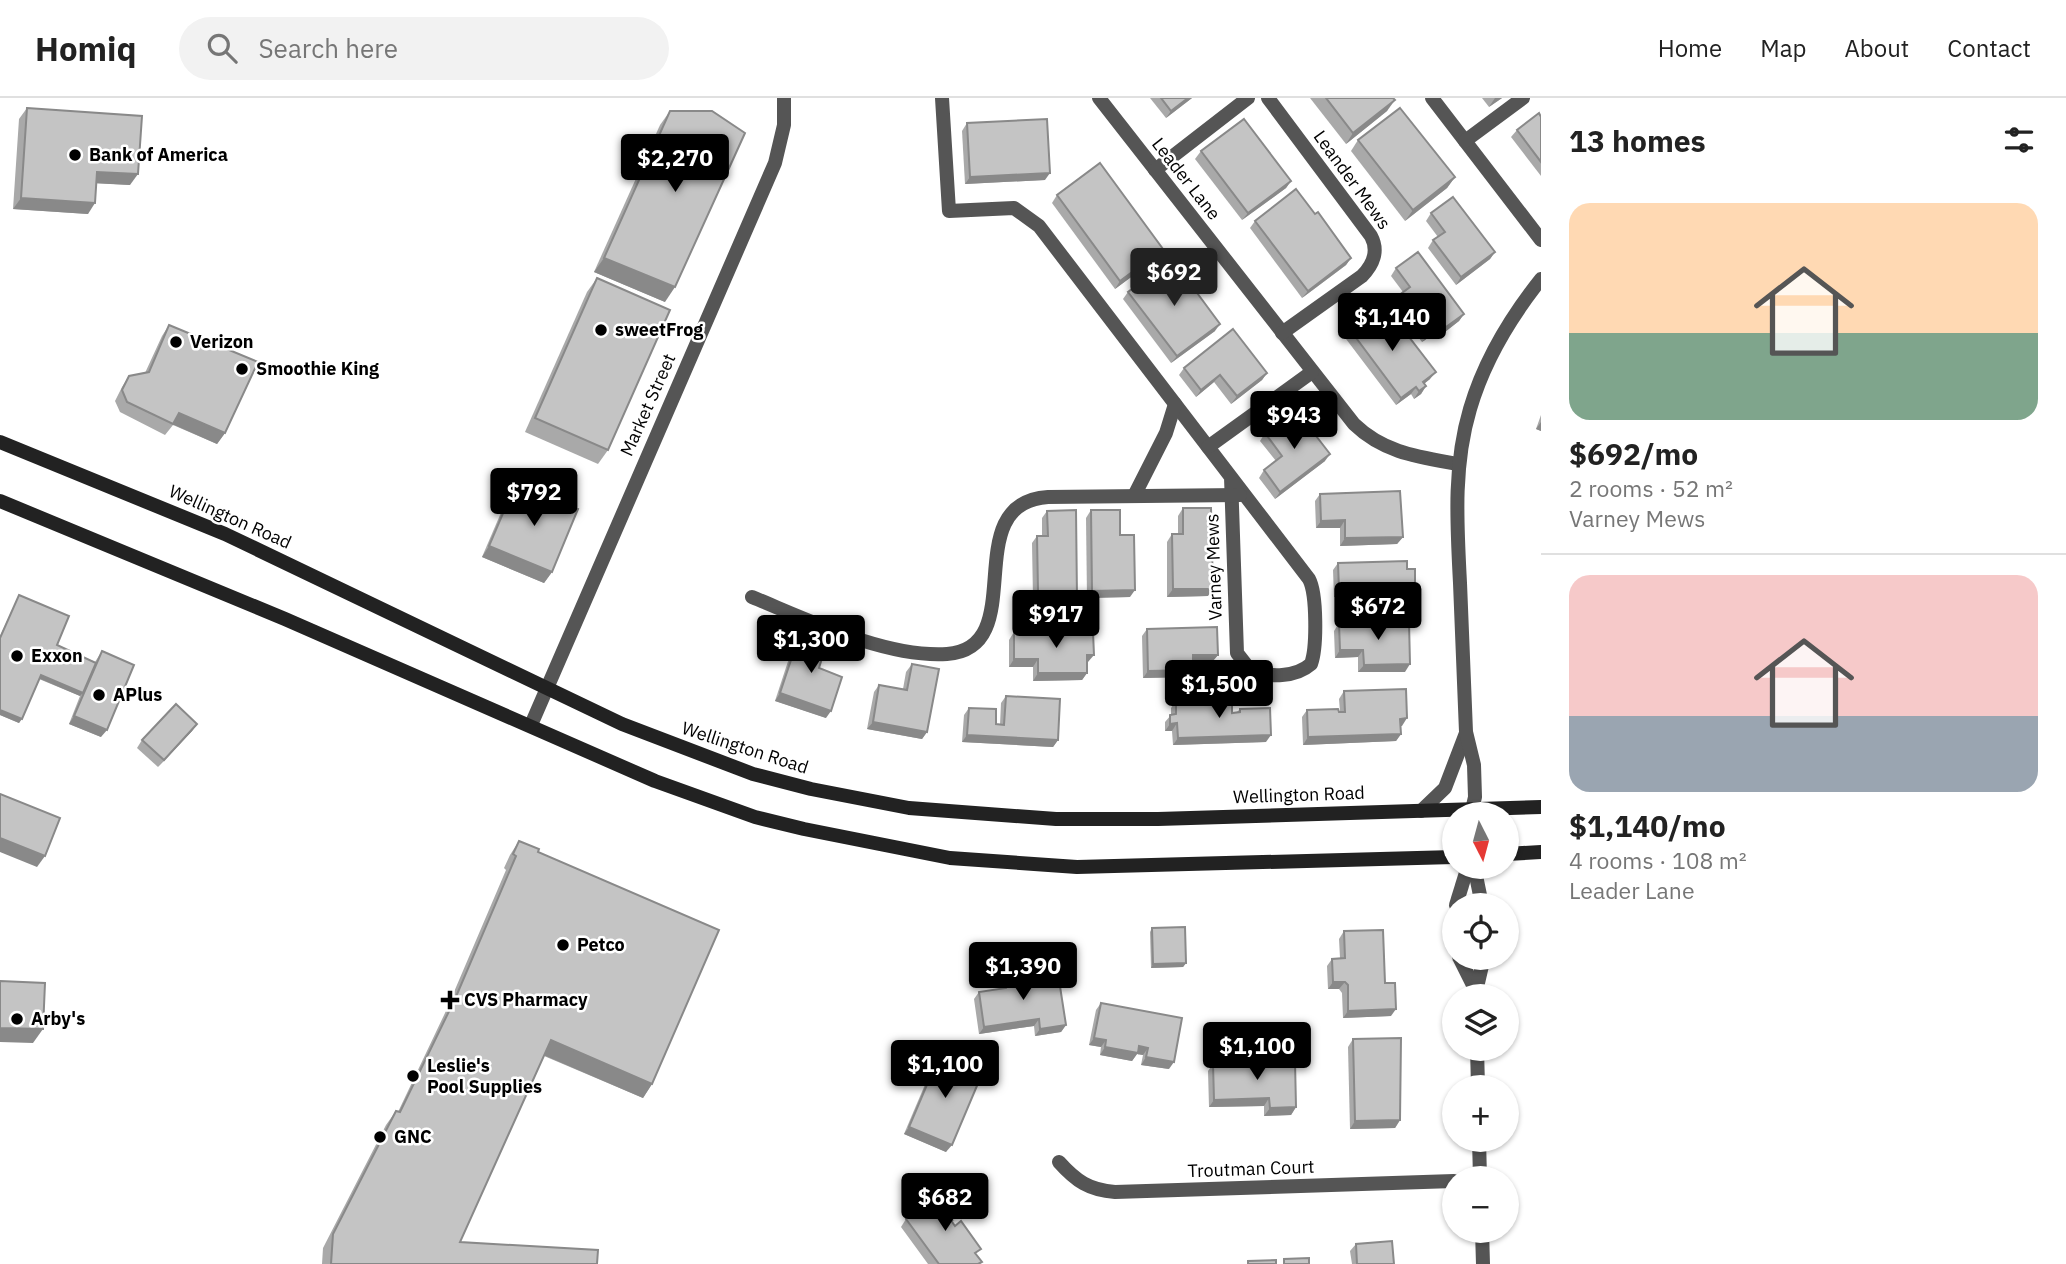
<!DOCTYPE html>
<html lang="en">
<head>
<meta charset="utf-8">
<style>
  body { margin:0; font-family:"IBM Plex Sans",sans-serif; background:#f2f2f2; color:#222; height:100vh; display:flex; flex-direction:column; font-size:26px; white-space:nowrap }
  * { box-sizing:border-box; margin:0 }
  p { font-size:23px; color:#767676 }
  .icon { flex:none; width:38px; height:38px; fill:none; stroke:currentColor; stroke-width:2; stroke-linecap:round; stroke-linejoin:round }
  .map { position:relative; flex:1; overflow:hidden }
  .side { display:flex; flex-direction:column; background:#fff; width:525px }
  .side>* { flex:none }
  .needle { width:46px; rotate:174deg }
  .controls { position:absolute; left:1442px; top:704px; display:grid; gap:14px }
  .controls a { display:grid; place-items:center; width:77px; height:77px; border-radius:50%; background:#fff; box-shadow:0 2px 5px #0004; font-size:35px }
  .price { position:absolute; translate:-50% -60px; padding:0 16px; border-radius:7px; background:#000; color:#fff; font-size:23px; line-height:46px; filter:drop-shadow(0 2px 4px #0008) }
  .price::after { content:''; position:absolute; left:50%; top:42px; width:21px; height:16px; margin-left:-10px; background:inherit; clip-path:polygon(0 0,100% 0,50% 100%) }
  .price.current { background:#222; color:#fff }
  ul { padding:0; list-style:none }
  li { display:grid; align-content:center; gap:14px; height:371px; padding:0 28px }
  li+li { border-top:2px solid #e0e0e0 }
  li span { display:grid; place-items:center; height:217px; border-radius:21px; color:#555 }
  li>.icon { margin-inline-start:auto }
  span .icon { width:126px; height:126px; fill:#fffc; stroke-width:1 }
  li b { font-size:30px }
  h2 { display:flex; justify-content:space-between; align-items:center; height:84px; padding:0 28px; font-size:30px }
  header { display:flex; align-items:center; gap:42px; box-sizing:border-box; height:98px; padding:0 35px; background:#fff; border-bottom:2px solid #e0e0e0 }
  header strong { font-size:33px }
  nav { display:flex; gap:38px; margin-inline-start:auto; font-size:24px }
  .search { width:490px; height:63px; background:#f2f2f2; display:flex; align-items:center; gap:18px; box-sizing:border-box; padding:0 24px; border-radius:38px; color:#767676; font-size:26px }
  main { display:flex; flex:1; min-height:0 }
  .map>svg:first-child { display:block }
</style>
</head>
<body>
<header>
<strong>Homiq</strong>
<div class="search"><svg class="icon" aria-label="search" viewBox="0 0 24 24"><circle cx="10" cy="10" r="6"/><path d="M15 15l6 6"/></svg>Search here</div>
<nav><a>Home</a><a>Map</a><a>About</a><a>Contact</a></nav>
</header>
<main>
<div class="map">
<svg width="1541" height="1166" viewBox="0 0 1541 1166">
  <rect width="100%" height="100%" fill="#fff"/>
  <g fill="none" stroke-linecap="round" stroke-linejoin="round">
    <g stroke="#555" stroke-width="14">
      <path d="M942 0 949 113 1014 110 1039 128 1208 349C1242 393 1275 437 1309 481 1317 496 1317 550 1311 566 1295 580 1270 579 1251 573L1237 555 1231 379"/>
      <path d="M1099 0 1354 326C1384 355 1419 359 1458 366"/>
      <path d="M1268 0 1371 138C1379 153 1373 167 1362 178L1282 235"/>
      <polyline points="1432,0 1541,142"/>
      <polyline points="1465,43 1523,0"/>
      <polyline points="1155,72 1248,0"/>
      <polyline points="1208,349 1312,274"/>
      <polyline points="1134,398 1166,335 1175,306"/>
      <path d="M752 499C808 522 886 560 947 556 1033 550 955 405 1048 399L1240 397"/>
      <polyline points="531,627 775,65 784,27 784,0"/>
      <polyline points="1421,713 1445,690 1466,635"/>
      <path d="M1471 716 1475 699 1474 667 1466 634C1464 584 1462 535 1460 485 1457 426 1453 368 1470 311 1484 263 1510 220 1541 181"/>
      <polyline points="1474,768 1482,807"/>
      <polyline points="1456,807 1468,768"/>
      <polyline points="1459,859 1475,891"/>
      <polyline points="1475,898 1484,859"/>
      <polyline points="1477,950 1478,989"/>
      <polyline points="1479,1041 1480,1080"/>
      <path d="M1059 1064C1076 1083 1089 1092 1115 1094L1454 1083"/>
      <polyline points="1482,1132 1483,1166"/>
    </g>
    <g stroke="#222" stroke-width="14">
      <polyline points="0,344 225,436 622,626 753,676 811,691 909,710 1056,721 1158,721 1541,709"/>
      <polyline points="0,403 285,521 655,683 755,719 804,731 950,760 1077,769 1454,759"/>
      <polyline points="1507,756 1541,754"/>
    </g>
  </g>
  <g fill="#a9a9a9">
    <polygon points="1150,0 1192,0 1166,20"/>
    <polygon points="1310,0 1393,0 1387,13 1346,46"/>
    <polygon points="1482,0 1502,0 1489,9"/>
    <polygon points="27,10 130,87 96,85 88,116 13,111 19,21"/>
    <polygon points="670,13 665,204 594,174 660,27"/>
    <polygon points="1541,19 1541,78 1511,39 1517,32"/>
    <polygon points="967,25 1045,82 965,86 962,33"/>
    <polygon points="1358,42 1455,79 1447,90 1405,123 1351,53"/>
    <polygon points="1201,53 1291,83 1286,90 1242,122 1195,61"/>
    <polygon points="1057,97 1158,159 1115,191 1052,105"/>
    <polygon points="1431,115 1495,154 1490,161 1456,187 1428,150 1433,142 1438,139 1426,123"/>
    <polygon points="1255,123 1351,160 1346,167 1302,200 1250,130"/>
    <polygon points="1396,170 1464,216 1459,223 1441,237 1438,233 1422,244 1392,205 1398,198 1403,194 1391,178"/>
    <polygon points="597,180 608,352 598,366 525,334 587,194"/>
    <polygon points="1128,194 1215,233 1171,265 1123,201"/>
    <polygon points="1345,225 1390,239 1430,281 1424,286 1426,288 1421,296 1414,301 1411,296 1396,307 1340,233"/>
    <polygon points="169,227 225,335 217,346 173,327 165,337 120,314 115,303 122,289 129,278 145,275 162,238"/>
    <polygon points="1184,270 1267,275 1262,282 1231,306 1214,284 1196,299 1179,277"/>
    <polygon points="1541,317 1541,333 1536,331"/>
    <polygon points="1265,335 1325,363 1275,401 1259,380 1264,372 1276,363 1260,343"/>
    <polygon points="516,385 552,474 544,485 482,459 509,396"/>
    <polygon points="1320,396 1403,439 1397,446 1340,448 1340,430 1316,430 1315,403"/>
    <polygon points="1183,410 1208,498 1167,499 1167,444 1172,436 1178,436 1178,418"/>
    <polygon points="1091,412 1120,437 1130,499 1087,500 1086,420"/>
    <polygon points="1047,413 1072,507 1036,508 1036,500 1033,501 1032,445 1037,438 1042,438 1042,420"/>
    <polygon points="1338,465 1410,505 1408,505 1403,513 1357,514 1356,499 1334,499 1333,472"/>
    <polygon points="19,497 57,547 95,564 102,553 101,639 69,626 80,598 39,581 19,625 0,617 0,538"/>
    <polygon points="1339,525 1405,574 1358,574 1358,559 1335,560 1334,533"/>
    <polygon points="1147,531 1218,557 1212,564 1193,565 1193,572 1188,579 1143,580 1142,538"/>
    <polygon points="1014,534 1088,564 1087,564 1087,575 1082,582 1033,583 1033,569 1009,569 1009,542"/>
    <polygon points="800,535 819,570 826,620 775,603 795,542"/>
    <polygon points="912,566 927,634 922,641 867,631 874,594 879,587 903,591 906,574"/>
    <polygon points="1344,593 1402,628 1400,628 1401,636 1396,643 1303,647 1302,619 1307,612 1340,614 1339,601"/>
    <polygon points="1006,598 1058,642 1053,649 962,644 964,617 969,610 996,626 1000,627 1001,605"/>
    <polygon points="1176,603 1232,615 1237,614 1240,611 1266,644 1173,647 1172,633 1165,633 1165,624 1171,617 1171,610"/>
    <polygon points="197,626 192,633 158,669 137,650 142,642"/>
    <polygon points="519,743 538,754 652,986 643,1000 544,958 460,1144 597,1166 322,1166 323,1150 386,1027 396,1013 398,1014 445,915 506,772 504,770 510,757"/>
    <polygon points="1152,830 1186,865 1183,869 1151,870 1150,834"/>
    <polygon points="1344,833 1385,885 1391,918 1343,920 1342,895 1339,891 1328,891 1327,868 1332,861 1340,860 1339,841"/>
    <polygon points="1004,874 1031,886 1066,927 1061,934 1035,938 1034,928 979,936 974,901 979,894 1000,891 998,881"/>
    <polygon points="1101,905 1169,971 1141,967 1143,957 1137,956 1132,963 1100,957 1101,949 1089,947 1096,912"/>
    <polygon points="1353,941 1400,1022 1395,1030 1350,1031 1348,949"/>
    <polygon points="940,956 968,979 946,1054 904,1036 935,963"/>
    <polygon points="1213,966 1296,1009 1291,1017 1264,1018 1264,1008 1209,1009 1208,973"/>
    <polygon points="906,1121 954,1122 952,1124 982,1164 980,1166 928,1166 901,1129"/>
    <polygon points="1356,1146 1394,1166 1352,1166 1350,1153"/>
  </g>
  <g fill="#898989">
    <polygon points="1188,0 1192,0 1166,20 1171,13"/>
    <polygon points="1495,0 1502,0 1489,9"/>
    <polygon points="1395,2 1387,13 1346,46 1353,35"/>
    <polygon points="97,74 138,76 130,87 90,85"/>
    <polygon points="1050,75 1045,82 965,86 970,79"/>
    <polygon points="1455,79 1447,90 1405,123 1413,112"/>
    <polygon points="1291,83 1286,90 1242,122 1248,115"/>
    <polygon points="21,100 95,105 88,116 13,111"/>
    <polygon points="1163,151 1158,159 1115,191 1120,183"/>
    <polygon points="1495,154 1490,161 1456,187 1461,179"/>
    <polygon points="604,160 675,189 665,204 594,174"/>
    <polygon points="1351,160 1346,167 1302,200 1308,193"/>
    <polygon points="1464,216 1459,223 1441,237 1446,229"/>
    <polygon points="1443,225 1438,233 1422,244 1428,237"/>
    <polygon points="1220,226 1215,233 1171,265 1177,258"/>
    <polygon points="1436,274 1430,281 1417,291 1423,284"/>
    <polygon points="1267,275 1262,282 1231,306 1237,298"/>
    <polygon points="1220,277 1214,284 1196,299 1201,292"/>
    <polygon points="1426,288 1421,296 1414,301 1419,293"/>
    <polygon points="1416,289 1411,296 1396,307 1401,300"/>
    <polygon points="179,315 225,335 217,346 172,326"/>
    <polygon points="1541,324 1541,333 1536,331"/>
    <polygon points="1330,356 1325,363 1275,401 1280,394"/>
    <polygon points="1345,422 1340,430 1316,430 1321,423"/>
    <polygon points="1403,439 1397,446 1340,448 1345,440"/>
    <polygon points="489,448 552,474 544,485 482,459"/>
    <polygon points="1173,491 1213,491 1208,498 1167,499"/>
    <polygon points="1362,491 1356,499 1334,499 1339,492"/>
    <polygon points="1135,492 1130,499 1087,500 1092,493"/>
    <polygon points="1038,493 1041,493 1036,500 1033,501"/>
    <polygon points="1408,497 1415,497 1410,505 1403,505"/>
    <polygon points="1041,500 1077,500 1072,507 1036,508"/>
    <polygon points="1408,506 1403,513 1357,514 1362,507"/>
    <polygon points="1340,552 1363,552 1358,559 1335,560"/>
    <polygon points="1087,557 1094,557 1088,564 1082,564"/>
    <polygon points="1193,557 1218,557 1212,564 1187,565"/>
    <polygon points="1014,561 1038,561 1033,569 1009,569"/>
    <polygon points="1410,566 1405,574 1358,574 1364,567"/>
    <polygon points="1193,572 1188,579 1143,580 1148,573"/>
    <polygon points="1038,575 1087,575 1082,582 1033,583"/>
    <polygon points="41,577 83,595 80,598 38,580"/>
    <polygon points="780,595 831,613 826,620 775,603"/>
    <polygon points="0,612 22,621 19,625 0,617"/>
    <polygon points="74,618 107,632 101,639 69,626"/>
    <polygon points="1407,620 1402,628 1395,628 1400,621"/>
    <polygon points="873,624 927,634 922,641 867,631"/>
    <polygon points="1177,625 1172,633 1165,633 1170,626"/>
    <polygon points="197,626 192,633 158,669 164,662"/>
    <polygon points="1401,636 1396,643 1303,647 1308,639"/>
    <polygon points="967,637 1058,642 1053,649 962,644"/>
    <polygon points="1271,637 1266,644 1173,647 1178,640"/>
    <polygon points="0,740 45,758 37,769 0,754"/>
    <polygon points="1186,865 1183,869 1151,870 1153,866"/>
    <polygon points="1333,884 1345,884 1339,891 1328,891"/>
    <polygon points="1396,911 1391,918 1343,920 1348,913"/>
    <polygon points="1039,921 1034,928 979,936 984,929"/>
    <polygon points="1066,927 1061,934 1035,938 1040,931"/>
    <polygon points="0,930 43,931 33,945 0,944"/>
    <polygon points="1094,940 1106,942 1101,949 1089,947"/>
    <polygon points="551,942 652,986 643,1000 541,956"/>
    <polygon points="1139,948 1148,950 1143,957 1137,956 1132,963 1100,957 1105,949"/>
    <polygon points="1146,959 1174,964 1169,971 1141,967"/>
    <polygon points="1269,1000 1264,1008 1209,1009 1214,1002"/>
    <polygon points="1296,1009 1291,1017 1264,1018 1270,1010"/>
    <polygon points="1400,1022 1395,1030 1350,1031 1355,1023"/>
    <polygon points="909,1029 952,1047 946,1054 904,1036"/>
  </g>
  <g fill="#c4c4c4" stroke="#898989" stroke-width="2">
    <polygon points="1161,0 1188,0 1171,13"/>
    <polygon points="1326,0 1393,0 1395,2 1353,35"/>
    <polygon points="27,10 142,18 138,76 97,74 95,105 21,100"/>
    <polygon points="1400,10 1455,79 1413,112 1358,42"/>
    <polygon points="670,13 712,13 745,35 675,189 604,160"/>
    <polygon points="1539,15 1541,19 1541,64 1517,32"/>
    <polygon points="1047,21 1050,75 970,79 967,25"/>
    <polygon points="1244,21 1291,83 1248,115 1201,53"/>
    <polygon points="1100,65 1163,151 1120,183 1057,97"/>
    <polygon points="1296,91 1315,116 1318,114 1351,160 1308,193 1255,123"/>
    <polygon points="1453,99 1495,154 1461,179 1433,142 1445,134 1431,115"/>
    <polygon points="1418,154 1464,216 1446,229 1443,225 1428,237 1398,198 1410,189 1396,170"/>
    <polygon points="1172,161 1220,226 1177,258 1128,194"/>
    <polygon points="597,180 670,212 608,352 535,320"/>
    <polygon points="1367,208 1390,239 1402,230 1436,274 1423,284 1426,288 1419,293 1416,289 1401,300 1345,225"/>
    <polygon points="169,227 258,264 225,335 179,315 173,326 127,304 122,292 129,278 149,274"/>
    <polygon points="1233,231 1267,275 1237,298 1220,277 1201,292 1184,270"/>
    <polygon points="1296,312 1330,356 1280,394 1264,372 1282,358 1265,335"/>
    <polygon points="516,385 578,411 552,474 489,448"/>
    <polygon points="1400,393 1403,439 1345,440 1345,422 1321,423 1320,396"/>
    <polygon points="1183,410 1211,410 1213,491 1173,491 1172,436 1183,436"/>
    <polygon points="1076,412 1077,500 1041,500 1041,493 1038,493 1037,438 1048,438 1047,413"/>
    <polygon points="1091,412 1120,412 1120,437 1134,437 1135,492 1092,493"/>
    <polygon points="1407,463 1407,471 1415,471 1415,497 1408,497 1408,506 1362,507 1362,491 1339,492 1338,465"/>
    <polygon points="19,497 69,518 57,547 96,565 83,595 41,577 22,621 0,612 0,540"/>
    <polygon points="1409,524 1410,566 1364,567 1363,552 1340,552 1339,525"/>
    <polygon points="1217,529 1218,557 1193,557 1193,572 1148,573 1147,531"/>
    <polygon points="1014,534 1093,534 1094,557 1087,557 1087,575 1038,575 1038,561 1014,561"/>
    <polygon points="800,535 827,544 819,570 842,579 831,613 780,595"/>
    <polygon points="102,553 134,567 107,632 74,618"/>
    <polygon points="912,566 939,571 927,634 873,624 879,587 907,592"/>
    <polygon points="1406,591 1407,620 1400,621 1401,636 1308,639 1307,612 1338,611 1339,614 1345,614 1344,593"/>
    <polygon points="1006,598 1060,601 1058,642 967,637 969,610 996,611 996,626 1004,627"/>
    <polygon points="1232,601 1232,615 1240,614 1240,611 1270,610 1271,637 1178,640 1177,625 1170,626 1170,617 1176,616 1176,603"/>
    <polygon points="176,606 197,626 164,662 142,642"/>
    <polygon points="0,696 60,720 45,758 0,740"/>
    <polygon points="519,743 539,751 538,754 719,832 652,986 551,942 460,1144 598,1152 597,1166 331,1166 333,1136 396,1013 400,1014 455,901 516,758 513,756"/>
    <polygon points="1185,829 1186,865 1153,866 1152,830"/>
    <polygon points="1383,832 1385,885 1395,885 1396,911 1348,913 1348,887 1345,884 1333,884 1332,861 1345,860 1344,833"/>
    <polygon points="1029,870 1031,886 1059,882 1066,927 1040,931 1039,921 984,929 979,894 1006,890 1004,874"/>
    <polygon points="0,883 45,885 43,931 0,930"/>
    <polygon points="1101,905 1182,920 1174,964 1146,959 1148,950 1139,948 1138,955 1105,949 1106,942 1094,940"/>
    <polygon points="1401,940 1400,1022 1355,1023 1353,941"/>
    <polygon points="940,956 972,969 968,979 979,983 952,1047 909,1029"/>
    <polygon points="1295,963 1296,1009 1270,1010 1269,1000 1214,1002 1213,966"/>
    <polygon points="944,1094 959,1115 950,1121 955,1128 961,1123 981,1151 975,1155 982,1164 978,1166 939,1166 906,1121"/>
    <polygon points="1392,1143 1394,1166 1357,1166 1356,1146"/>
    <polygon points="1309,1160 1309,1166 1284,1166 1284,1161"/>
    <polygon points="1276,1162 1276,1166 1248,1166 1248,1163"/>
  </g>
  <g fill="#000" stroke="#fff" stroke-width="2.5">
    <circle cx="75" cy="57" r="7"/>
    <circle cx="601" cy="232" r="7"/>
    <circle cx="176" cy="244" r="7"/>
    <circle cx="242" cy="271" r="7"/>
    <circle cx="17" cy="558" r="7"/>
    <circle cx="99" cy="597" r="7"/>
    <circle cx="563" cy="847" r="7"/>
    <path d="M446.5 891.5h7v7h7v7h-7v7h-7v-7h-7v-7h7z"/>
    <circle cx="17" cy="921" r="7"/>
    <circle cx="413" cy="978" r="7"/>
    <circle cx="380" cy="1039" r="7"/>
  </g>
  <g text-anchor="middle" stroke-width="5" stroke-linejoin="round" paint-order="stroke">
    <g font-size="18" font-weight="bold" fill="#000" stroke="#fff" text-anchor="start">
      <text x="89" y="63">Bank of America</text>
      <text x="615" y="238">sweetFrog</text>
      <text x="190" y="250">Verizon</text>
      <text x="256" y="277">Smoothie King</text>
      <text x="31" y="564">Exxon</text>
      <text x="113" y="603">APlus</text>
      <text x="577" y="853">Petco</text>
      <text x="464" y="908">CVS Pharmacy</text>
      <text x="31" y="927">Arby's</text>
      <text x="427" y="974">Leslie's<tspan x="427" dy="21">Pool Supplies</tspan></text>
      <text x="394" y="1045">GNC</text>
    </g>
    <g font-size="18" fill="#000" stroke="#fff">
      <text transform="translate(1186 81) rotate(52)" y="6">Leader Lane</text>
      <text transform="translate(1352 82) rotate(54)" y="6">Leander Mews</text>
      <text transform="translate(648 307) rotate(-66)" y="6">Market Street</text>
      <text transform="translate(230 419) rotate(24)" y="6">Wellington Road</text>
      <text transform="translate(1214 469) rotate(-92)" y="6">Varney Mews</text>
      <text transform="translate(745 650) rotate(18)" y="6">Wellington Road</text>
      <text transform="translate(1299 697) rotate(-2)" y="6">Wellington Road</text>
      <text transform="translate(1251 1071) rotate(-2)" y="6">Troutman Court</text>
    </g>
  </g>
</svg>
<div class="controls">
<a><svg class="needle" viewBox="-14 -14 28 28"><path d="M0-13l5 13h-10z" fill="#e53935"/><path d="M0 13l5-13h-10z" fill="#767676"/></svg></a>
<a><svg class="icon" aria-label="locate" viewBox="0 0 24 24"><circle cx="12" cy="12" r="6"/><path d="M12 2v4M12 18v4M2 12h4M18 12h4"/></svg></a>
<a><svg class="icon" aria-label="layers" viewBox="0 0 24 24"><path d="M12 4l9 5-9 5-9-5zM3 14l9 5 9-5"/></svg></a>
<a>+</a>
<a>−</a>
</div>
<b class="price" style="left:675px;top:96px">$2,270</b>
<b class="price current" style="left:1174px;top:210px">$692</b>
<b class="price" style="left:1392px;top:255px">$1,140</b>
<b class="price" style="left:1294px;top:353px">$943</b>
<b class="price" style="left:534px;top:430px">$792</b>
<b class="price" style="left:1378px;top:544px">$672</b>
<b class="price" style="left:1056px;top:552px">$917</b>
<b class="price" style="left:811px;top:577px">$1,300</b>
<b class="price" style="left:1219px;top:622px">$1,500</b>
<b class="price" style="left:1023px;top:904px">$1,390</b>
<b class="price" style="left:1257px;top:984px">$1,100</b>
<b class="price" style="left:945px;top:1002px">$1,100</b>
<b class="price" style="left:945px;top:1135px">$682</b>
</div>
<section class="side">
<h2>13 homes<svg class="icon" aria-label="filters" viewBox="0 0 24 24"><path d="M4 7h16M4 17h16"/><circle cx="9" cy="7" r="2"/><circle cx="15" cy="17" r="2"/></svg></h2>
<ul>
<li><span style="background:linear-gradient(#ffd9b3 60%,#7fa58c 0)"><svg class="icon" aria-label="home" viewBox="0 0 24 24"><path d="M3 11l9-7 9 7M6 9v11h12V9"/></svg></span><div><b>$692/mo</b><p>2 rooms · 52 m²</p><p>Varney Mews</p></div></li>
<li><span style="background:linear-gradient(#f6c9c9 65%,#9aa5b1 0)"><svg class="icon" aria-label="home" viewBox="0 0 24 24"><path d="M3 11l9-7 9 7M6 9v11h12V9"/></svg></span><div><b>$1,140/mo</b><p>4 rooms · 108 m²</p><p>Leader Lane</p></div></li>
</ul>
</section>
</main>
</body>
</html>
